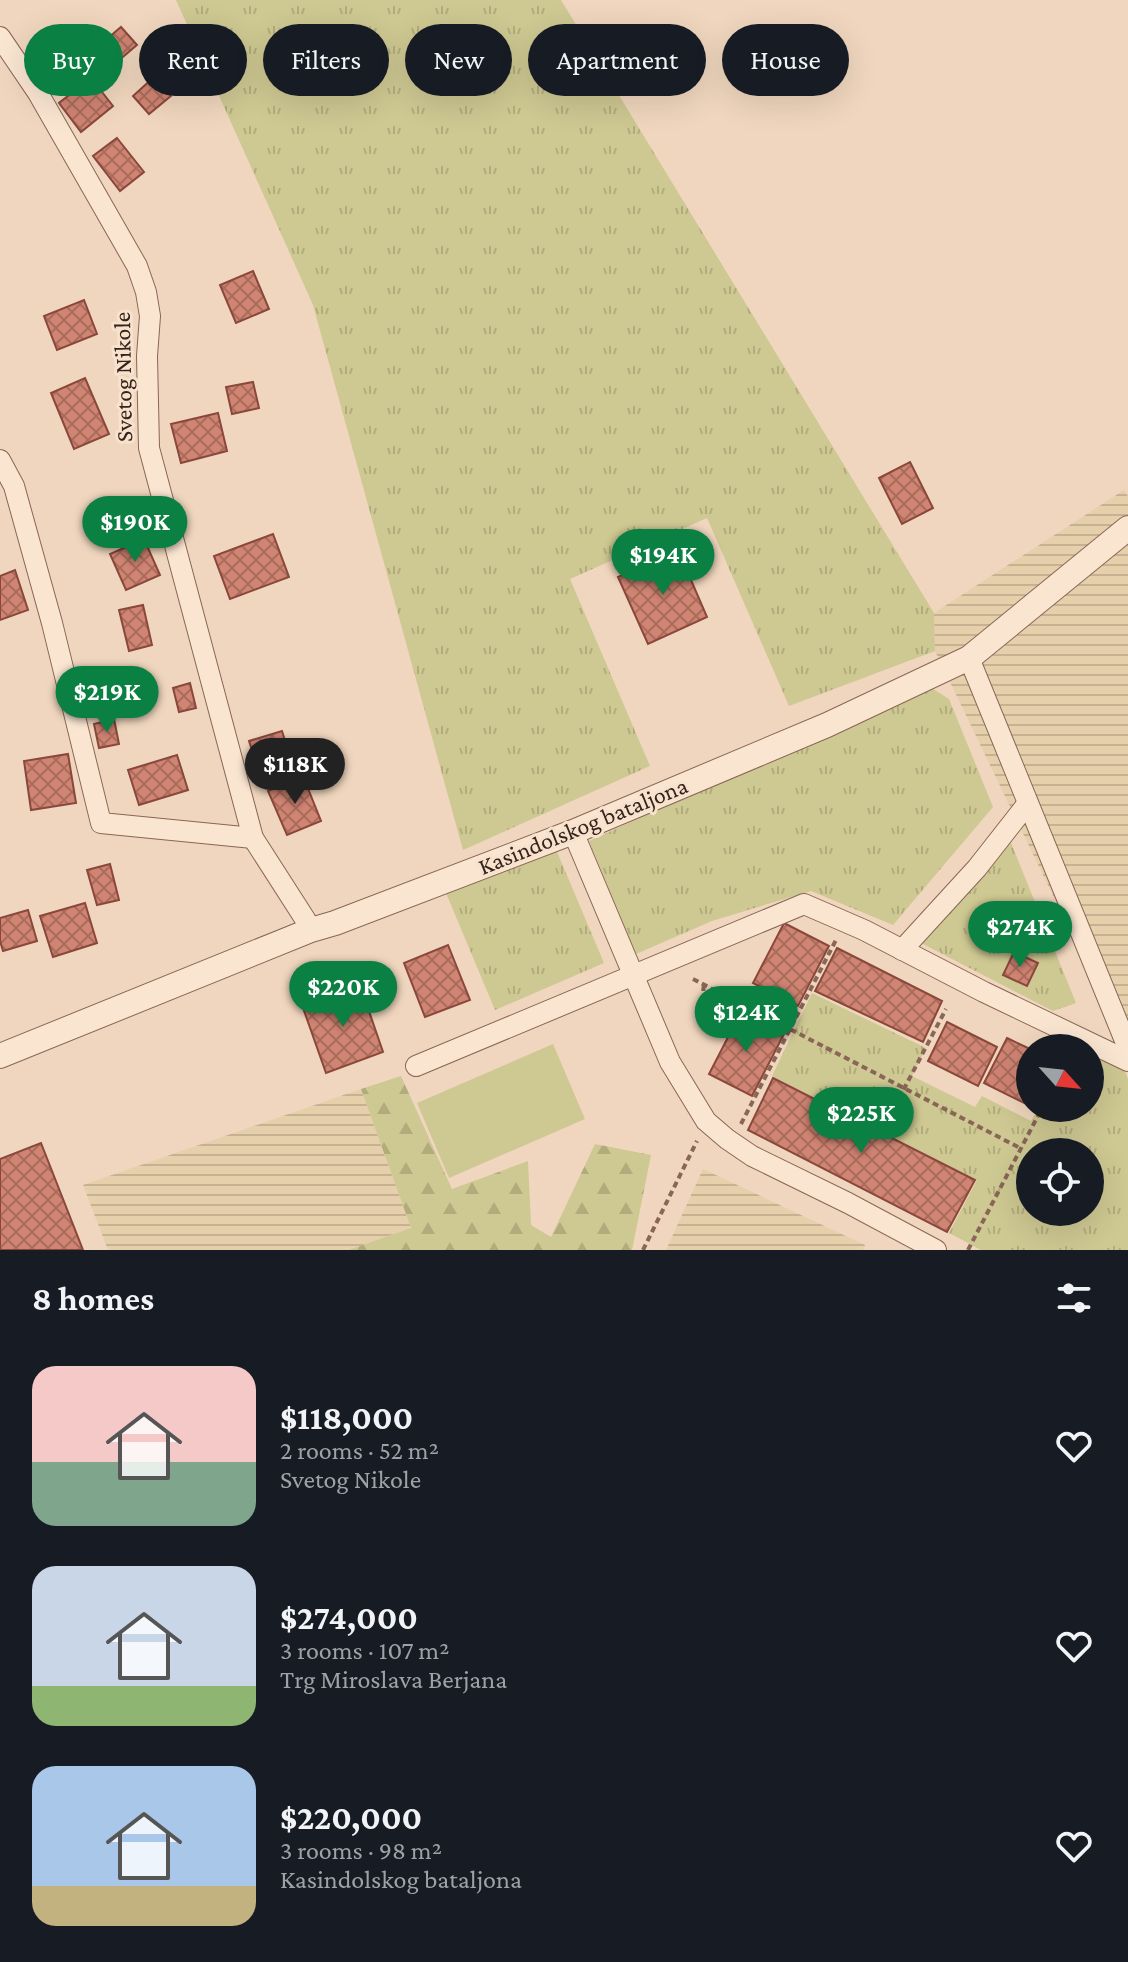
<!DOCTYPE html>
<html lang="en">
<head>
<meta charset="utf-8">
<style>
  body { margin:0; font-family:"Crimson Pro",serif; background:#242831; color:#f1f3f6; height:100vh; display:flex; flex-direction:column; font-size:30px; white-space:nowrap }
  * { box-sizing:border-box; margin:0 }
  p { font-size:26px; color:#9ea1a6 }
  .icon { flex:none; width:44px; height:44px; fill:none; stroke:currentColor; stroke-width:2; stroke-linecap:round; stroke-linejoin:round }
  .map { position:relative; height:1250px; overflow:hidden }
  .panel { display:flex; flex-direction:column; background:#171b24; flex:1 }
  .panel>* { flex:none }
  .top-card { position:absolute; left:24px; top:24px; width:1080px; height:72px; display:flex; gap:16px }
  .needle { width:52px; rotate:117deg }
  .tools { position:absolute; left:1016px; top:1034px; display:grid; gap:16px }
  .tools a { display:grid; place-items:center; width:88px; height:88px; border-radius:50%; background:#171b24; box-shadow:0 8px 32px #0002; font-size:40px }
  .price { position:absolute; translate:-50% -68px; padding:0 18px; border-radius:28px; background:#0b8043; color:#fff; font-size:26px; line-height:52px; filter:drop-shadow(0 2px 4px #0008) }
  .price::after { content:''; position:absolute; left:50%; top:48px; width:24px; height:18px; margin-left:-12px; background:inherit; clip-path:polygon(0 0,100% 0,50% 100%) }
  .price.selected { background:#222; color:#fff }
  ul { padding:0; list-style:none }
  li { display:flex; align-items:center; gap:24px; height:200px; padding:0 32px }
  li span { display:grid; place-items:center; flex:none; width:224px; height:160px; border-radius:24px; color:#555 }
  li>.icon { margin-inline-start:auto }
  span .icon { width:96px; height:96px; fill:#fffc; stroke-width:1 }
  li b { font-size:34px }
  h2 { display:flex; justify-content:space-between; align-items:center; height:96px; padding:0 32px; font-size:34px }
  .chip { padding:0 28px; border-radius:36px; background:#171b24; box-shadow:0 8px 32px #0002; font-size:28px; line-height:72px }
  .chip.selected { background:#0b8043; color:#fff }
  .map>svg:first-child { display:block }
</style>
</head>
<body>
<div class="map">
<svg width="1128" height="1250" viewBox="0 0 1128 1250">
  <defs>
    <pattern id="farmland-rules" width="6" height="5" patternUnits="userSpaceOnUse" patternTransform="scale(2)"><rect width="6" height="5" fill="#e6cfab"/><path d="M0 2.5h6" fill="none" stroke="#c6b193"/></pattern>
    <pattern id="grass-tufts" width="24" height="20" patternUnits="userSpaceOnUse" patternTransform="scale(2)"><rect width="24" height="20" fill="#cec892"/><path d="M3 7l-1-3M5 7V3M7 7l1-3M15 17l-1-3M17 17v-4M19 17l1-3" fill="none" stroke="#b2ac7d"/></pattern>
    <pattern id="forest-firs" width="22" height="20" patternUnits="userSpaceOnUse" patternTransform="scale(2)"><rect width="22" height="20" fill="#cec892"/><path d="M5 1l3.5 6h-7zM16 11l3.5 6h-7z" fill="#b2ac7d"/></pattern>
    <pattern id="building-cross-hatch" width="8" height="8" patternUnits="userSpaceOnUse" patternTransform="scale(2)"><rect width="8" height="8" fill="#d08472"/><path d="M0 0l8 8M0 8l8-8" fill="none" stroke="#aa6c5d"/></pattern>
  </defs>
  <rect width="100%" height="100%" fill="#f0d6be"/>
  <g fill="url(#farmland-rules)">
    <polygon points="1124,490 1128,496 1128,1051 935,651 934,613"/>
    <polygon points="361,1089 411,1228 348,1250 108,1250 83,1185"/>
    <polygon points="703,1169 865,1245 863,1250 666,1250"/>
  </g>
  <g fill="url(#grass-tufts)" fill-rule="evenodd">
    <polygon points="176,0 561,0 934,613 935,651 789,706 707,518 570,579 650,766 463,850 313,305"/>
    <polygon points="930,687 949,699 993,807 893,925 811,891 712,921 636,954 589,841"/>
    <polygon points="1007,833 1076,1003 1053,1011 919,942"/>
    <polygon points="555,847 604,963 495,1010 446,893"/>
    <path d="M812 993 926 1048 912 1076 975 1107 982 1096 1031 1121 1038 1108H1090V1053L1125 1071 1128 1079V1250H981L949 1233 977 1180 772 1076ZM1030 1152H1090V1212H1030Z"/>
  </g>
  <polygon fill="url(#forest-firs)" points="401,1076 452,1189 528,1161 531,1225 551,1237 595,1144 651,1155 632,1250 348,1250 411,1228 361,1089"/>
  <polygon fill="#cec892" points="553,1044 585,1119 449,1178 417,1103"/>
  <g fill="url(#building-cross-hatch)" stroke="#89483b" stroke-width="2">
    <polygon points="121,27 137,45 104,73 88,55"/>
    <polygon points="154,77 171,96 149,114 133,96"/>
    <polygon points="91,78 113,106 81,132 59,103"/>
    <polygon points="117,138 144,172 120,191 93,156"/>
    <polygon points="253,271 269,309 236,323 220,285"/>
    <polygon points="84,300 97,334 57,350 44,316"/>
    <polygon points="85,378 109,434 74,449 51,393"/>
    <polygon points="253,382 259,408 232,414 226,387"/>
    <polygon points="218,413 227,451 181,463 171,424"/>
    <polygon points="910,462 933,508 902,524 879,478"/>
    <polygon points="273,534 289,577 230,599 214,556"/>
    <polygon points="144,539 160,575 126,590 110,554"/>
    <polygon points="678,550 707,617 648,644 618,577"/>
    <polygon points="15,570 28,610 0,620 0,576"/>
    <polygon points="143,605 152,645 129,651 119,610"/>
    <polygon points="190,683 196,708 179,712 173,688"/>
    <polygon points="114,719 119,744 99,748 94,724"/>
    <polygon points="282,731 292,763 260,774 249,741"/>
    <polygon points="68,754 76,803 31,810 24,761"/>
    <polygon points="177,755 188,790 139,805 128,770"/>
    <polygon points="303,776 321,821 287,835 268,791"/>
    <polygon points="110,864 119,900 97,905 87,870"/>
    <polygon points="85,903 97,943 53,957 40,916"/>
    <polygon points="28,910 37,941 3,951 0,941 0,918"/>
    <polygon points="784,923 829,946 798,1006 753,983"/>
    <polygon points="448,945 470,1000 425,1017 404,963"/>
    <polygon points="837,948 942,1001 923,1042 815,991"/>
    <polygon points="1014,952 1038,963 1027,986 1003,975"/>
    <polygon points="360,985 383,1052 326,1073 302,1005"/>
    <polygon points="741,1012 784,1034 752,1096 709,1074"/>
    <polygon points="947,1022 997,1047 978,1086 928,1061"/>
    <polygon points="1007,1038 1030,1049 1030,1106 984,1083"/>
    <polygon points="773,1078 975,1180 947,1232 748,1130"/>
    <polygon points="41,1143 83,1250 0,1250 0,1159"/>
  </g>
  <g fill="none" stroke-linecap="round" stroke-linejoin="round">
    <defs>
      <g id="minor">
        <polyline points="0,37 38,93 137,266 146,292 150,316 147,356 149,448 253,838 305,919 311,930"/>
        <polyline points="0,460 14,486 52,623 101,823 253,838"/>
        <polyline points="969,658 1128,1048"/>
        <polyline points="573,832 670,1062 706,1121 727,1139 752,1156 848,1203 936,1250"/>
        <polyline points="902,950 977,868 1028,803"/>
        <polyline points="416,1066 804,904 864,930 984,992 1128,1061"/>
      </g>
      <polyline id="tertiary" points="0,1056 311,930 335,923 573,832 827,725 969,658 1128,528"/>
    </defs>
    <use href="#minor" stroke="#896656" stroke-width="22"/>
    <use href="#tertiary" stroke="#896656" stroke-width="26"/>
    <g stroke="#896656" stroke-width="4" stroke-dasharray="6 4" stroke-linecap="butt">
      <polyline points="693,979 1022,1149"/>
      <path d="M704 985C702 995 704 1001 711 1009 721 1009 725 1007 733 999"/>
      <polyline points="741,1124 836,940"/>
      <polyline points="885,1125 946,1009"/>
      <polyline points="643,1250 697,1141"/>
      <polyline points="968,1250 1042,1108"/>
    </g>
    <use href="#minor" stroke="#fae5d1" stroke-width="20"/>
    <use href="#tertiary" stroke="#fae5d1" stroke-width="24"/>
  </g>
  <g text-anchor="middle" stroke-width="6" stroke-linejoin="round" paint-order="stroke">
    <g font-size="24" fill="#37231b" stroke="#f7e2ce">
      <text transform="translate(123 377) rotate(-91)" y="8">Svetog Nikole</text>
      <text transform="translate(583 826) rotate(-22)" y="8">Kasindolskog bataljona</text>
    </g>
  </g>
</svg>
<div class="tools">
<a><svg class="needle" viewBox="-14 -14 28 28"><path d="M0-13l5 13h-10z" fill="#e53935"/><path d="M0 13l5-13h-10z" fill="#9ea1a6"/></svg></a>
<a><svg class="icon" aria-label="locate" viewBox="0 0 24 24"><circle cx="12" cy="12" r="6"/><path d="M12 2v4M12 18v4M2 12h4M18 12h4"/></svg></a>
</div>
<b class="price" style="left:135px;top:564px">$190K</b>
<b class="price" style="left:663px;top:597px">$194K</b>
<b class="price" style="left:107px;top:734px">$219K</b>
<b class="price selected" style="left:295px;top:806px">$118K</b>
<b class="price" style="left:1020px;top:969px">$274K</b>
<b class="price" style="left:343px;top:1029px">$220K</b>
<b class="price" style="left:746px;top:1054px">$124K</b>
<b class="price" style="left:861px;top:1155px">$225K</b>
<div class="top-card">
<a class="chip selected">Buy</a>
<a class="chip">Rent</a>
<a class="chip">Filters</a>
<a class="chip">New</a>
<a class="chip">Apartment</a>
<a class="chip">House</a>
</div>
</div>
<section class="panel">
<h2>8 homes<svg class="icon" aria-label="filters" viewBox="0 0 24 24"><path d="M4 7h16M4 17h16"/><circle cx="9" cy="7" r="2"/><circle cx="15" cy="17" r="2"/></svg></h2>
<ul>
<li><span style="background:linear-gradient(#f6c9c9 60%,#7fa58c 0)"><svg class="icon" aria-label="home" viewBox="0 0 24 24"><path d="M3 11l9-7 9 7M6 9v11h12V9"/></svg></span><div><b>$118,000</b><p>2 rooms · 52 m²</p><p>Svetog Nikole</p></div><svg class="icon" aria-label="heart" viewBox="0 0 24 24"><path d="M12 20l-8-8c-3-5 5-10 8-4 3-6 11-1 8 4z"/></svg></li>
<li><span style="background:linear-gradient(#c9d6e8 75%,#8fb573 0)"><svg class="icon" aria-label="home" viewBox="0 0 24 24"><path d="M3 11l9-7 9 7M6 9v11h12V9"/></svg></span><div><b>$274,000</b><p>3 rooms · 107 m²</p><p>Trg Miroslava Berjana</p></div><svg class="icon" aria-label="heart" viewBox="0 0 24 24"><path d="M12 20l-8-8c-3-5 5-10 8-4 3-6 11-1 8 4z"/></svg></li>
<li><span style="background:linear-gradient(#a9c7e8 75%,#c2b280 0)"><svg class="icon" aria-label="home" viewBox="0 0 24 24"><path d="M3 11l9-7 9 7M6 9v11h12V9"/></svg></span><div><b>$220,000</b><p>3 rooms · 98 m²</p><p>Kasindolskog bataljona</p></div><svg class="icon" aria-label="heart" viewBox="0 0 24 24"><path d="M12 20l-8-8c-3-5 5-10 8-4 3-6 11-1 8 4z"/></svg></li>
</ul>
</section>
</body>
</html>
